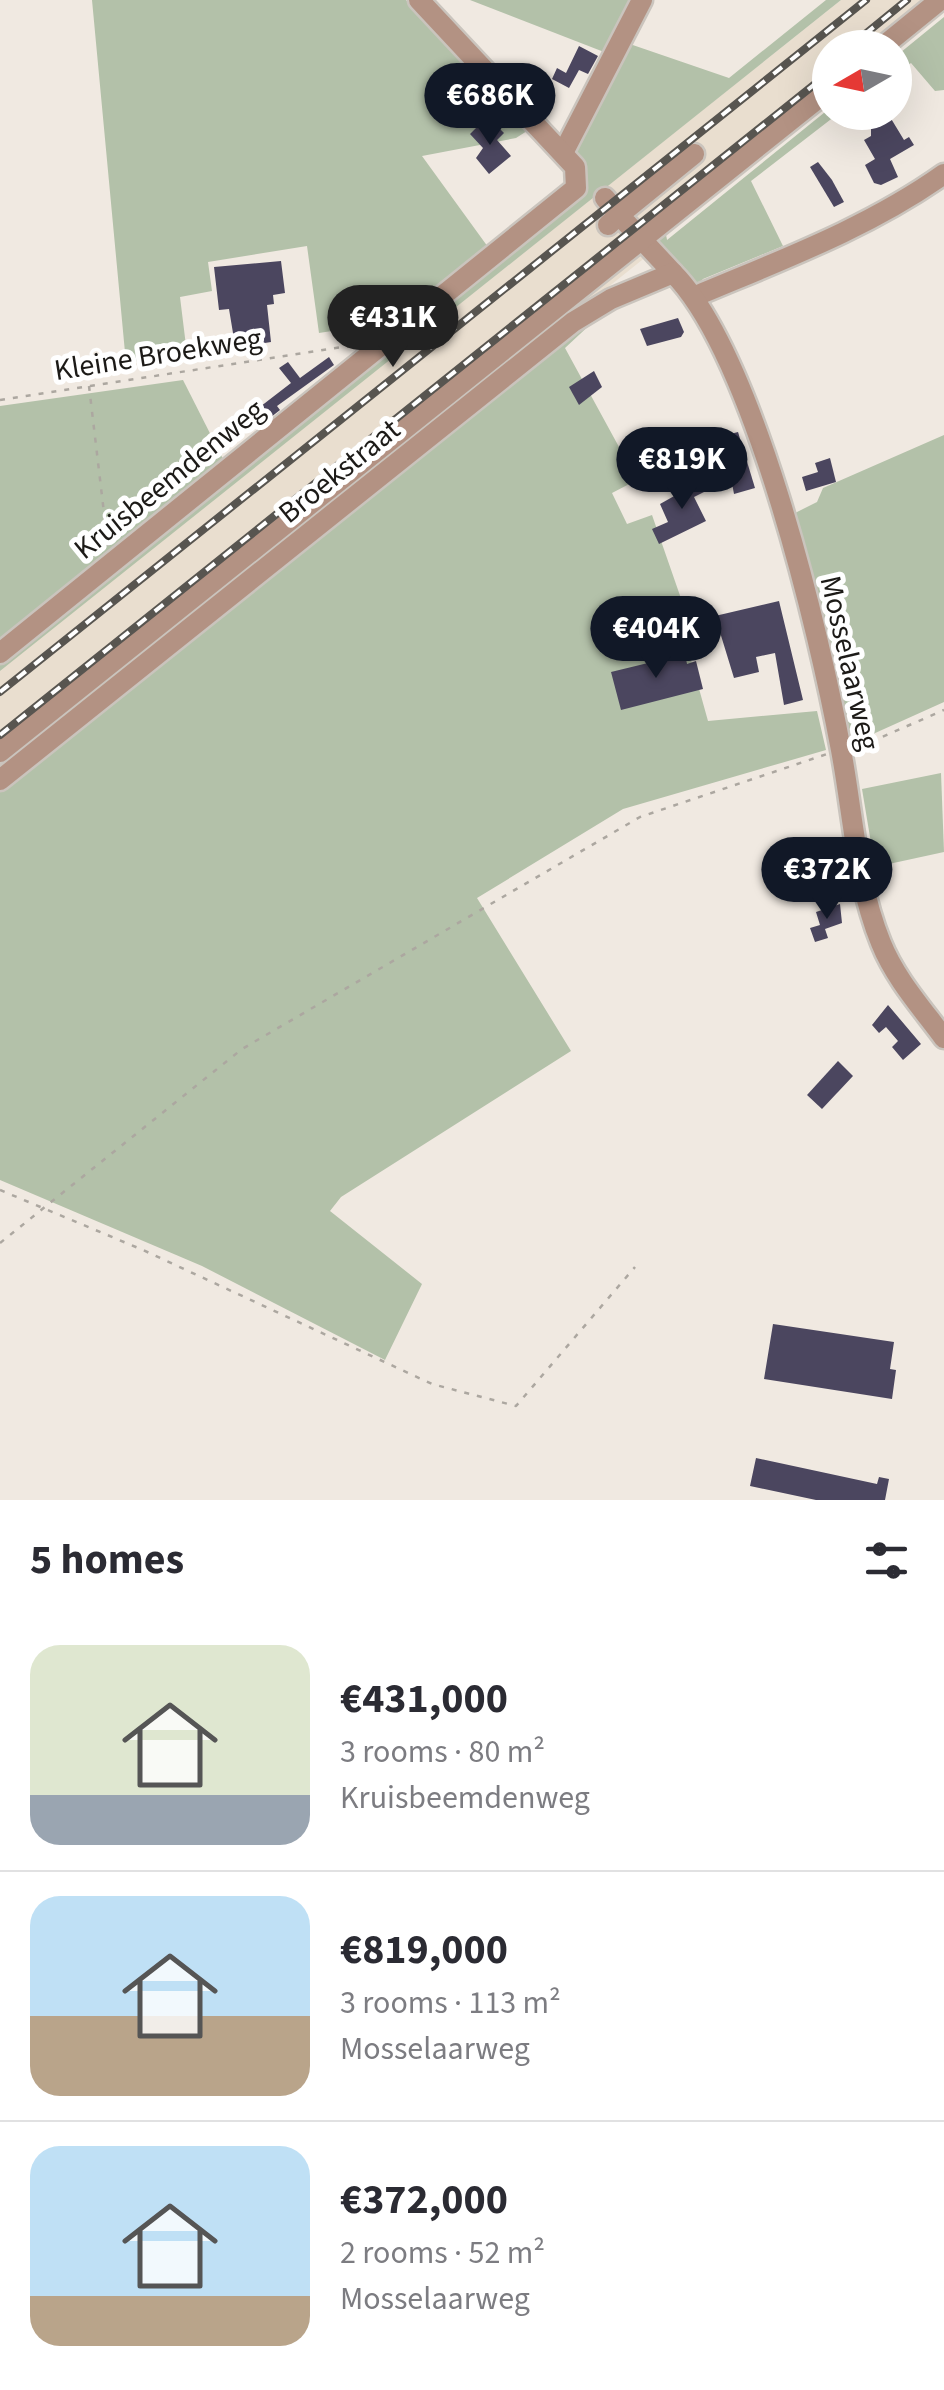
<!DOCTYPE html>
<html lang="en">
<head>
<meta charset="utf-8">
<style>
  body { margin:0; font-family:"Source Sans 3",sans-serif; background:#f7f7f7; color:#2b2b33; height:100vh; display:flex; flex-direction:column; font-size:38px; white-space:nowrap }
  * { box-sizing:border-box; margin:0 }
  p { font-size:32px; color:#7c7c81 }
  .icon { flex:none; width:55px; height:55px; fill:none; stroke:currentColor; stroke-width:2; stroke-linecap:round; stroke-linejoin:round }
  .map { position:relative; height:1500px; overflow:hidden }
  .side { display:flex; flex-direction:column; background:#fff; flex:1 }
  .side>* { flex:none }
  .needle { width:65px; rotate:261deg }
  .fabs { position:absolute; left:812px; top:30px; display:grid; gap:20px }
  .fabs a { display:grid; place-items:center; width:100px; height:100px; border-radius:50%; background:#fff; box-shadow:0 10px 40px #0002; font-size:50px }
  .price { position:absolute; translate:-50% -85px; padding:0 22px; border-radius:35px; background:#111827; color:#fff; font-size:32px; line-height:65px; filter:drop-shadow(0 2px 5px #0008) }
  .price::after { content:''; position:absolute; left:50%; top:60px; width:30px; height:22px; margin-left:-15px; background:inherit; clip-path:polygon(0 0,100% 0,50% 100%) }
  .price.active { background:#222; color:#fff }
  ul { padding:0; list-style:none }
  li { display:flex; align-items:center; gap:30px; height:250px; padding:0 30px }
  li+li { border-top:2px solid #e1e1e2 }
  li span { display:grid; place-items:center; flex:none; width:280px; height:200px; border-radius:30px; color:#555 }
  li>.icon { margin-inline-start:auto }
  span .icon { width:120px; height:120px; fill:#fffc; stroke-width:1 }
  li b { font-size:42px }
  h2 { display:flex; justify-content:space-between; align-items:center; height:120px; padding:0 30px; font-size:42px }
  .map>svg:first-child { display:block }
</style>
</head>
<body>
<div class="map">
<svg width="944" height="1500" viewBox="0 0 944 1500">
  <rect width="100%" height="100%" fill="#f0e9e1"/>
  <polygon fill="#e9decf" points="841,0 944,0 944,11 895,51 830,48 830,102 666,235 667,240 0,774 0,660 188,520"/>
  <g fill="#b3c1a9">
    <polygon points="92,0 406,0 527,131 516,138 422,156 488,247 396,321 319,333 307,246 208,262 212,291 180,297 187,354 126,363"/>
    <polygon points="470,0 630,0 604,52"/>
    <polygon points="826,0 841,0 0,671 0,657 575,195 574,153 624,42 729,78"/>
    <polygon points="944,17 944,90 935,91 911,63 895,74 895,57"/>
    <polygon points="830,84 830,102 666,235 667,240 830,108 830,112 839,113 751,181 783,246 703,279 696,287 646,239"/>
    <polygon points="595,320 565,348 637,480 612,493 627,524 652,515 701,656 691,660 708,721 817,711 826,750 623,809 477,898 571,1051 341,1197 330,1211 422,1284 385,1360 202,1266 0,1180 0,784 563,334"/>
    <polygon points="183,380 223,459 0,639 0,406"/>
    <polygon points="944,435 944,702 853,743 793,514 817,502 823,488"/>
    <polygon points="941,773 944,852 875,867 862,789"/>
  </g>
  <g fill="#4b465f">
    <polygon points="579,46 598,56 588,74 579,70 569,88 552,79 557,68 566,73"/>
    <polygon points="871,112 887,112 904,140 909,137 914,145 890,159 898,177 881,185 874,183 865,165 875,159 864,140 871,136 871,125 877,121"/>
    <polygon points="480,124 488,133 496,125 504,133 497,140 511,156 489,174 476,158 483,148 470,134"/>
    <polygon points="818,162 832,180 844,202 834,207 810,167"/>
    <polygon points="281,261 285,293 273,295 274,304 267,305 271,342 240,347 239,338 234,339 229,309 219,310 214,267"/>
    <polygon points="678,318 684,332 681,337 647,346 640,329"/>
    <polygon points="329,357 334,365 277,406 280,410 261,425 252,413 291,383 279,368 288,362 300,378"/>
    <polygon points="594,371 602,387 579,405 569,387"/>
    <polygon points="738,432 755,488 734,494 723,436"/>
    <polygon points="830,458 836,482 806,491 802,477 818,472 815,463"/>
    <polygon points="708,477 712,488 694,497 706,521 659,544 652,529 668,522 660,504"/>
    <polygon points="779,601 803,700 784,705 775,653 756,657 759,672 734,678 715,616"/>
    <polygon points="685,654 687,664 696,661 703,689 621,710 611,672"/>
    <polygon points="840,904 842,923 825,929 828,938 815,942 810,928 820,925 816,912"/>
    <polygon points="888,1005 921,1044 903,1060 892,1047 898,1041 886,1027 879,1033 872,1025"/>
    <polygon points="838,1061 853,1076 822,1109 807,1095"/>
    <polygon points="773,1324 894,1342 890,1369 896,1370 892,1399 764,1379"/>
    <polygon points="756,1458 877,1484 879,1477 889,1479 885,1500 816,1500 750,1486"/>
  </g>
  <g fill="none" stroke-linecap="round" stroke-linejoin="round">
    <defs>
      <g id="minor">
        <polyline points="881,48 940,0"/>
        <polyline points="563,153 642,0"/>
        <polyline points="605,198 619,215 608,225"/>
        <polyline points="673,273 619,215 694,154"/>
        <path d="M696 296C781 260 868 228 944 174"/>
        <polyline points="0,653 576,188 575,167 419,0"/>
        <polyline points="0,752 830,89"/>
        <path d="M0 780 573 322 611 299 673 273C754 355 819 632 841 750 853 813 856 882 881 943 895 978 921 1007 944 1038"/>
      </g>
    </defs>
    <use href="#minor" stroke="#cac4bd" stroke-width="25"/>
    <g stroke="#aca7a0" stroke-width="2.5" stroke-dasharray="5 8" stroke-linecap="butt">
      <polyline points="89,386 108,547"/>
      <polyline points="0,400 355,345"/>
      <polyline points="859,747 944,710"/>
      <polyline points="0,1190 143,1250 432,1384 516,1406 635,1267"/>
      <polyline points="0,1243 242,1049 640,817 827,754"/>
    </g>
    <use href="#minor" stroke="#b39283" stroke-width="20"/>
    <defs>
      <g id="rail">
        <polyline points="848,48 907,0"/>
        <polyline points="0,692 866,0"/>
        <polyline points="0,735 830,72"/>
      </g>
    </defs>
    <use href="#rail" stroke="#585550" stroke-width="8"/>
    <use href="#rail" stroke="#fff" stroke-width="4" stroke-dasharray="11" stroke-linecap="butt"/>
  </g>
  <g text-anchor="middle" stroke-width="10" stroke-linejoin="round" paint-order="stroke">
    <g font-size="30" fill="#1c1a17" stroke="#fff">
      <text transform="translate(158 354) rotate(-9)" y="10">Kleine Broekweg</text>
      <text transform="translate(339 471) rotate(-39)" y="10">Broekstraat</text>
      <text transform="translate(169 479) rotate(-39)" y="10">Kruisbeemdenweg</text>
      <text transform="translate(850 663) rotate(77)" y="10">Mosselaarweg</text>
    </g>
  </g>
</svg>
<div class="fabs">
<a><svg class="needle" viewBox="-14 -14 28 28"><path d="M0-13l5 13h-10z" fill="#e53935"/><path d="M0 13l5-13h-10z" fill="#7c7c81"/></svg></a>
</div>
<b class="price" style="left:490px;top:148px">€686K</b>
<b class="price active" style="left:393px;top:370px">€431K</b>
<b class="price" style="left:682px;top:512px">€819K</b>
<b class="price" style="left:656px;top:681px">€404K</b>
<b class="price" style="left:827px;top:922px">€372K</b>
</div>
<section class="side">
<h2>5 homes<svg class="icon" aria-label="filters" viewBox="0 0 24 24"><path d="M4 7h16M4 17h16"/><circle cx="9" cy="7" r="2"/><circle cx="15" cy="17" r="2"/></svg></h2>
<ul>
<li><span style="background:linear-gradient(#dfe7d0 75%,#9aa5b1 0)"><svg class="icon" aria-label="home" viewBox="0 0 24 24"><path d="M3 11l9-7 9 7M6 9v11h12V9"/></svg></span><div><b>€431,000</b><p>3 rooms · 80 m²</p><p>Kruisbeemdenweg</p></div></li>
<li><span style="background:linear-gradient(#bfe0f5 60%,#b9a48a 0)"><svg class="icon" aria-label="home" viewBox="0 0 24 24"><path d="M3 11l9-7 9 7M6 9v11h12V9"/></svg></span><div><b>€819,000</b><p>3 rooms · 113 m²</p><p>Mosselaarweg</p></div></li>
<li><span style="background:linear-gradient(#bfe0f5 75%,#b9a48a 0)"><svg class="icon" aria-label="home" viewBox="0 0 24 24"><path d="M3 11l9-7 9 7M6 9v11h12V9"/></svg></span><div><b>€372,000</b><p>2 rooms · 52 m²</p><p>Mosselaarweg</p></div></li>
</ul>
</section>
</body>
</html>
